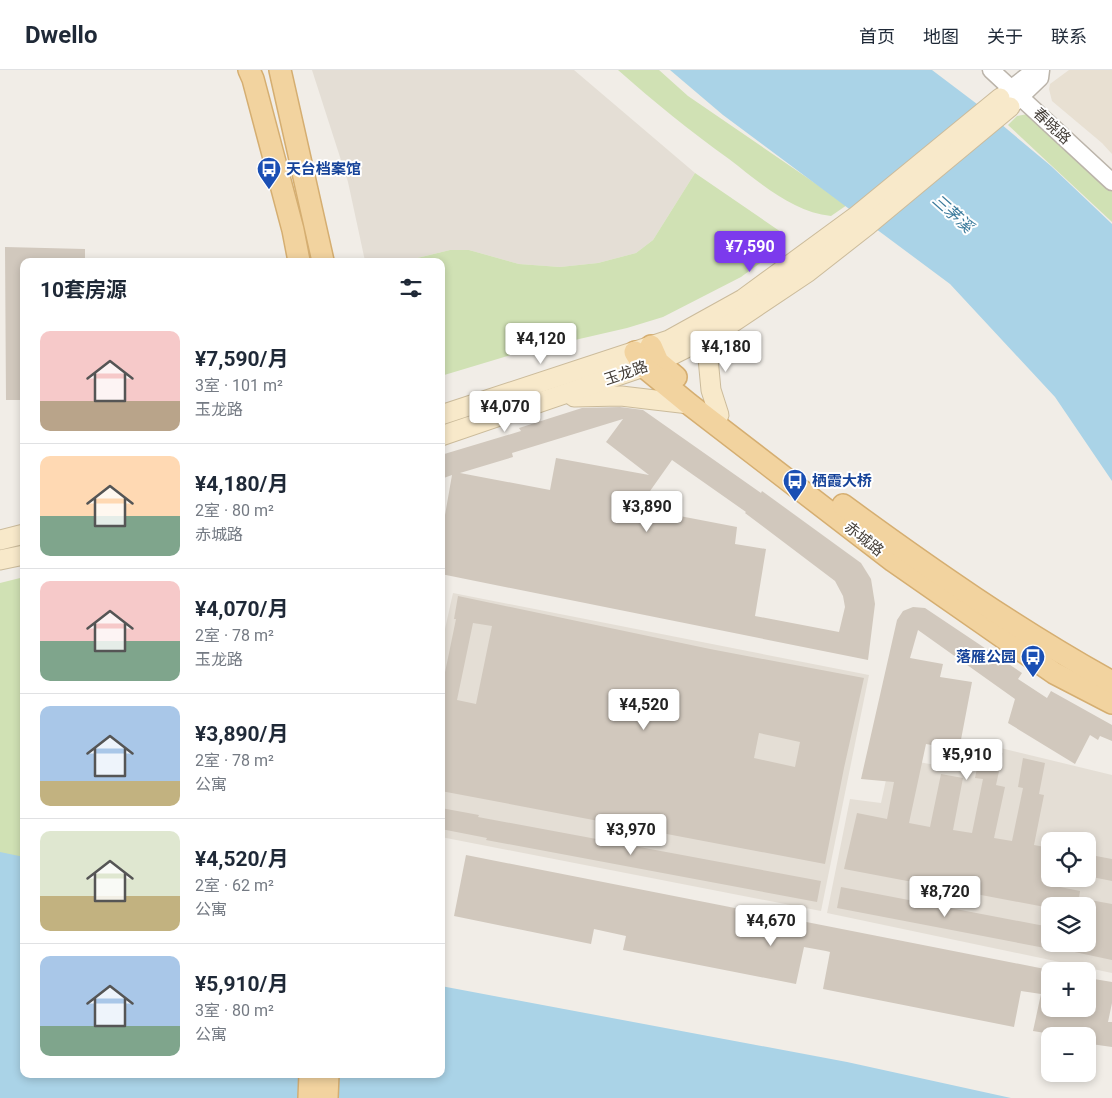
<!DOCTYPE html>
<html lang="zh">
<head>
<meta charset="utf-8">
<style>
  body { margin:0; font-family:Roboto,"Noto Sans SC",sans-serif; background:#f2f2f3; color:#1f2937; height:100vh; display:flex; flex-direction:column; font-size:19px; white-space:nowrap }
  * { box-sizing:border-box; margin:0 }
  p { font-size:16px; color:#747a83 }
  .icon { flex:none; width:28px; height:28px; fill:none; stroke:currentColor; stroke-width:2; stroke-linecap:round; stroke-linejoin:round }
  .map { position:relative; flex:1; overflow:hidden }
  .sheet { position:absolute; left:20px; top:188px; width:425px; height:820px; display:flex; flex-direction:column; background:#fff; border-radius:10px; box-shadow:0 2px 8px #0003 }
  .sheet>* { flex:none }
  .tools { position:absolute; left:1041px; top:762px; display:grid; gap:10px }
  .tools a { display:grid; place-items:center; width:55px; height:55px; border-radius:10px; background:#fff; box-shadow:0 2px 8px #0003; font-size:25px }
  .price { position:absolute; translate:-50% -42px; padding:0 11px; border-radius:5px; background:#fff; color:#222; font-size:16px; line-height:32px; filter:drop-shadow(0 1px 2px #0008) }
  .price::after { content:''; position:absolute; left:50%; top:30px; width:15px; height:11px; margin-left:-8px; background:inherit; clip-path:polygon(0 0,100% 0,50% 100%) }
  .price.current { background:#7c3aed; color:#fff }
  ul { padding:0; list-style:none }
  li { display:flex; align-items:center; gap:15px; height:125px; padding:0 20px }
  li+li { border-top:1px solid #e0e1e3 }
  li span { display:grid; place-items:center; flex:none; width:140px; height:100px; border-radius:10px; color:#555 }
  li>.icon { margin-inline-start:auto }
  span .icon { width:60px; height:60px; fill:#fffc; stroke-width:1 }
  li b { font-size:21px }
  h2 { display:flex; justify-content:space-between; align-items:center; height:60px; padding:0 20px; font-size:21px }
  header { display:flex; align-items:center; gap:30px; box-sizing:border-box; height:70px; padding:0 25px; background:#fff; border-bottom:1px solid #e0e1e3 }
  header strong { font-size:24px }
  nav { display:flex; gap:28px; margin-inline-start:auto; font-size:18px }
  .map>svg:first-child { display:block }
</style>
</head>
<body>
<header>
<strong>Dwello</strong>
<nav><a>首页</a><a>地图</a><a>关于</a><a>联系</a></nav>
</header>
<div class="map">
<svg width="1112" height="1028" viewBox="0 0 1112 1028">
  <rect width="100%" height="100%" fill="#f1ede7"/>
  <g fill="#e4ded5" fill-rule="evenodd">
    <polygon points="312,0 574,0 695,103 653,170 636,183 598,193 560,197 519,194 469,180 450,180 405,191 365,191 348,112"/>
    <polygon points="453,523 869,605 821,841 441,767 441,577"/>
    <path d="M980 673 1112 705V903L827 843 850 729 881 733 891 687 974 702ZM1050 771H1088V809H1050ZM1050 836H1088V874H1050Z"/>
  </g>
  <polygon fill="#e8e0d2" points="1069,0 1112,0 1112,84 1102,73 1052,31 1049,19 1050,14"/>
  <g fill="#d0e1b4">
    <path d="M618 0H659L688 26 847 135 831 146C792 142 759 112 729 89 690 61 654 32 618 0Z"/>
    <polygon points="1033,43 1112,121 1112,152 1008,55 1017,46"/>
    <polygon points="695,103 781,162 782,177 741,207 663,247 627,258 514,284 441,306 441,191 405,191 450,180 469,180 519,194 560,197 598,193 636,183 653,170"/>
    <polygon points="24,507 24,1004 0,1028 0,513"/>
  </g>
  <g fill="#aad3e7">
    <polygon points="670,0 932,0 977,34 1051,96 1112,154 1112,411 1055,327 950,214 723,45"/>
    <polygon points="0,782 24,787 24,1004 441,1004 441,916 847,992 1011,1028 0,1028"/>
  </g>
  <g fill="#d1c8bd" fill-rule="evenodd">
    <polygon points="5,177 85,179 85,191 24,191 24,330 6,330"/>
    <path d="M620 337 643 340 761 423 762 421 861 493 871 509 875 534 868 590 441 504V468L452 405 441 409V385L521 361 519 358 582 338ZM623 349 606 372 649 405 556 388 550 420 460 403 513 387 512 383ZM672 390 746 442 745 443 835 511 843 526 845 537 839 562 755 546 766 479 735 474 737 457 638 438Z"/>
    <path d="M458 526 710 579 864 608 844 698 825 794 441 721V622L456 549H454ZM473 553 492 556 476 634 457 630ZM759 663 800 672 795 697 754 688Z"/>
    <polygon points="913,537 925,538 1022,603 1018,609 1047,628 1051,621 1112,655 1112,671 1100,666 1098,670 1090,665 1075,694 1008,653 1015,629 918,560 910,588 943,594 940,607 972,612 959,680 926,674 909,753 930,757 941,704 963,708 953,760 972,763 983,709 975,708 981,679 1003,683 996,715 1005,717 994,768 1012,771 1023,718 1018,717 1023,688 1045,693 1039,724 1044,725 1034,775 1050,778 1050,815 1080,821 1079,828 1112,834 1112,890 1056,878 1057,874 1088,874 1088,836 1050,836 1050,838 844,799 857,743 887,749 894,712 861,709 897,550 903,541"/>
    <polygon points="441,738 479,745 478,747 821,811 817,832 486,770 487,768 441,759"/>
    <polygon points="466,785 1050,900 1050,939 1088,947 1088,908 1112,912 1112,933 1108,952 1112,952 1112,977 1091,974 1093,966 1063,966 1033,961 1041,924 1021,921 1014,957 823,919 830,882 826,881 804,877 796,914 623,880 626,866 594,859 591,874 454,846"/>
    <polygon points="1096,786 1112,789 1112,811 1092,807"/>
    <polygon points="841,817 1050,857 1050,879 837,838"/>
  </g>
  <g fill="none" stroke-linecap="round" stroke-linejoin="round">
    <defs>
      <g id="tertiary">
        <polyline points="991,0 1112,112"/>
        <polyline points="1003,25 1031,3 1041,0 1040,8 1013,34"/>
      </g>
      <g id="secondary">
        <polyline points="574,327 621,326 689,334"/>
        <polyline points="441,345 669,270 743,229 855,147 1000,28"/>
        <polyline points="719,345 711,320 708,288 720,261"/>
        <polyline points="441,366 658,292 720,261 808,202 868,155 1010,37"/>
        <polyline points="0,470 24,464"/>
        <polyline points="0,490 24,485"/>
      </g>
      <g id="primary">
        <polyline points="249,0 253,9 293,160 299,191"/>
        <polyline points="280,0 323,191"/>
        <polyline points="651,276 658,292 676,307"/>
        <polyline points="635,282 644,297 689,334 893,491 1054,603 1112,633"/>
        <path d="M843 435C929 498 1018 560 1112 612"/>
        <polyline points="309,1028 310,1004"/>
        <polyline points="327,1028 328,1004"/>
      </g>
    </defs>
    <use href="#tertiary" stroke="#bbb4aa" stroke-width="19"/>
    <use href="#secondary" stroke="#cbbb9b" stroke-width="21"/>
    <use href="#primary" stroke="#d5ae71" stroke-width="24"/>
    <use href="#tertiary" stroke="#fff" stroke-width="16"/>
    <use href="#secondary" stroke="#f8e9ca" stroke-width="19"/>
    <use href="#primary" stroke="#f2d39f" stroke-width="21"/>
  </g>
  <defs>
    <symbol id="bus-pin" viewBox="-11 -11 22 30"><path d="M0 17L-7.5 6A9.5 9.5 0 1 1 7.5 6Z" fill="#1a4fb4" stroke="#fff"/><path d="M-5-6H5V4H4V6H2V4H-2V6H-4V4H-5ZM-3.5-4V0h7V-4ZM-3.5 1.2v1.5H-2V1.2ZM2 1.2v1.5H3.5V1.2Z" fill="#fff"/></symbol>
  </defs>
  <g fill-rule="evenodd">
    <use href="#bus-pin" x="255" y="85" width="28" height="38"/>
    <use href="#bus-pin" x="781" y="397" width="28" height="38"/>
    <use href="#bus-pin" x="1019" y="573" width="28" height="38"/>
  </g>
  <g text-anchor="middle" stroke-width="4" stroke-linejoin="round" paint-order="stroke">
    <g font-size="15" fill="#433d37" stroke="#fff">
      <text transform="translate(1052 56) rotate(43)" y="5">春晓路</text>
      <text transform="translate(626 303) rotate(-19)" y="5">玉龙路</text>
      <text transform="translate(864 469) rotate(38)" y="5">赤城路</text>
    </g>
    <g font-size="15" font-weight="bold" fill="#164399" stroke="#fff" text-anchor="start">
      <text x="286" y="104">天台档案馆</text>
      <text x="812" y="416">栖霞大桥</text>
      <text x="1016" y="592" text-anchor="end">落雁公园</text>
    </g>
    <g font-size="16" font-style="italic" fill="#3b7a9b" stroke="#fff">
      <text transform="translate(953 143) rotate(42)" y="6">三茅溪</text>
    </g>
  </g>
</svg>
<div class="tools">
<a><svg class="icon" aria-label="locate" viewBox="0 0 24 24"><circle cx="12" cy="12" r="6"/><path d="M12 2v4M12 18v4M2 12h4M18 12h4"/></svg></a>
<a><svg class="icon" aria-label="layers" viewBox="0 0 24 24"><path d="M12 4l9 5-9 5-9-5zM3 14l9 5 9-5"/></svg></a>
<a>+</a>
<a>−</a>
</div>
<b class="price current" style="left:750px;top:203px">¥7,590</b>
<b class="price" style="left:541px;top:295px">¥4,120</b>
<b class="price" style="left:726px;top:303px">¥4,180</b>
<b class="price" style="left:505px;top:363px">¥4,070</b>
<b class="price" style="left:647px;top:463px">¥3,890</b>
<b class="price" style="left:644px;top:661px">¥4,520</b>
<b class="price" style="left:967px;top:711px">¥5,910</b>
<b class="price" style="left:631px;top:786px">¥3,970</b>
<b class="price" style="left:945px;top:848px">¥8,720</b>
<b class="price" style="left:771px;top:877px">¥4,670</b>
<section class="sheet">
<h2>10套房源<svg class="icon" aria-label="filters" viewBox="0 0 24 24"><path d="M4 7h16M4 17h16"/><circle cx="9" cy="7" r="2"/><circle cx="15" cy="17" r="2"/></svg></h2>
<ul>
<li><span style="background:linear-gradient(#f6c9c9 70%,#b9a48a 0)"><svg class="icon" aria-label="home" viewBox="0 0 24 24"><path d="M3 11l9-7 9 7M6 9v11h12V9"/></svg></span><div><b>¥7,590/月</b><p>3室 · 101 m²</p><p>玉龙路</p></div></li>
<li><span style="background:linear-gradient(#ffd9b3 60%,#7fa58c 0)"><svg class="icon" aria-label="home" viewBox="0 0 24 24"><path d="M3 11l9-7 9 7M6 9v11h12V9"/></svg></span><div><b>¥4,180/月</b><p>2室 · 80 m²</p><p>赤城路</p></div></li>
<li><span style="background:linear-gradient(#f6c9c9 60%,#7fa58c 0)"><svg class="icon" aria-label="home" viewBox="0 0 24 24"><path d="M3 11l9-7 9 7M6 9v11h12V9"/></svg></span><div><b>¥4,070/月</b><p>2室 · 78 m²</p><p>玉龙路</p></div></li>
<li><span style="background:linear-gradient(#a9c7e8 75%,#c2b280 0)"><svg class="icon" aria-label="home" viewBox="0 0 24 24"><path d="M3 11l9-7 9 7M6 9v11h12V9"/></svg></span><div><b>¥3,890/月</b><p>2室 · 78 m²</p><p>公寓</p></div></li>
<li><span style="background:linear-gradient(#dfe7d0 65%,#c2b280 0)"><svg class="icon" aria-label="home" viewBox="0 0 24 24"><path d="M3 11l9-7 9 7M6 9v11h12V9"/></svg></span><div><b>¥4,520/月</b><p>2室 · 62 m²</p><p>公寓</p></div></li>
<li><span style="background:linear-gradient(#a9c7e8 70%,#7fa58c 0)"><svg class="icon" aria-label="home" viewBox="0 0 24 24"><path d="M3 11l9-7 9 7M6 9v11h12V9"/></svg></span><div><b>¥5,910/月</b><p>3室 · 80 m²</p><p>公寓</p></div></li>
</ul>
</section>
</div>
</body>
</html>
